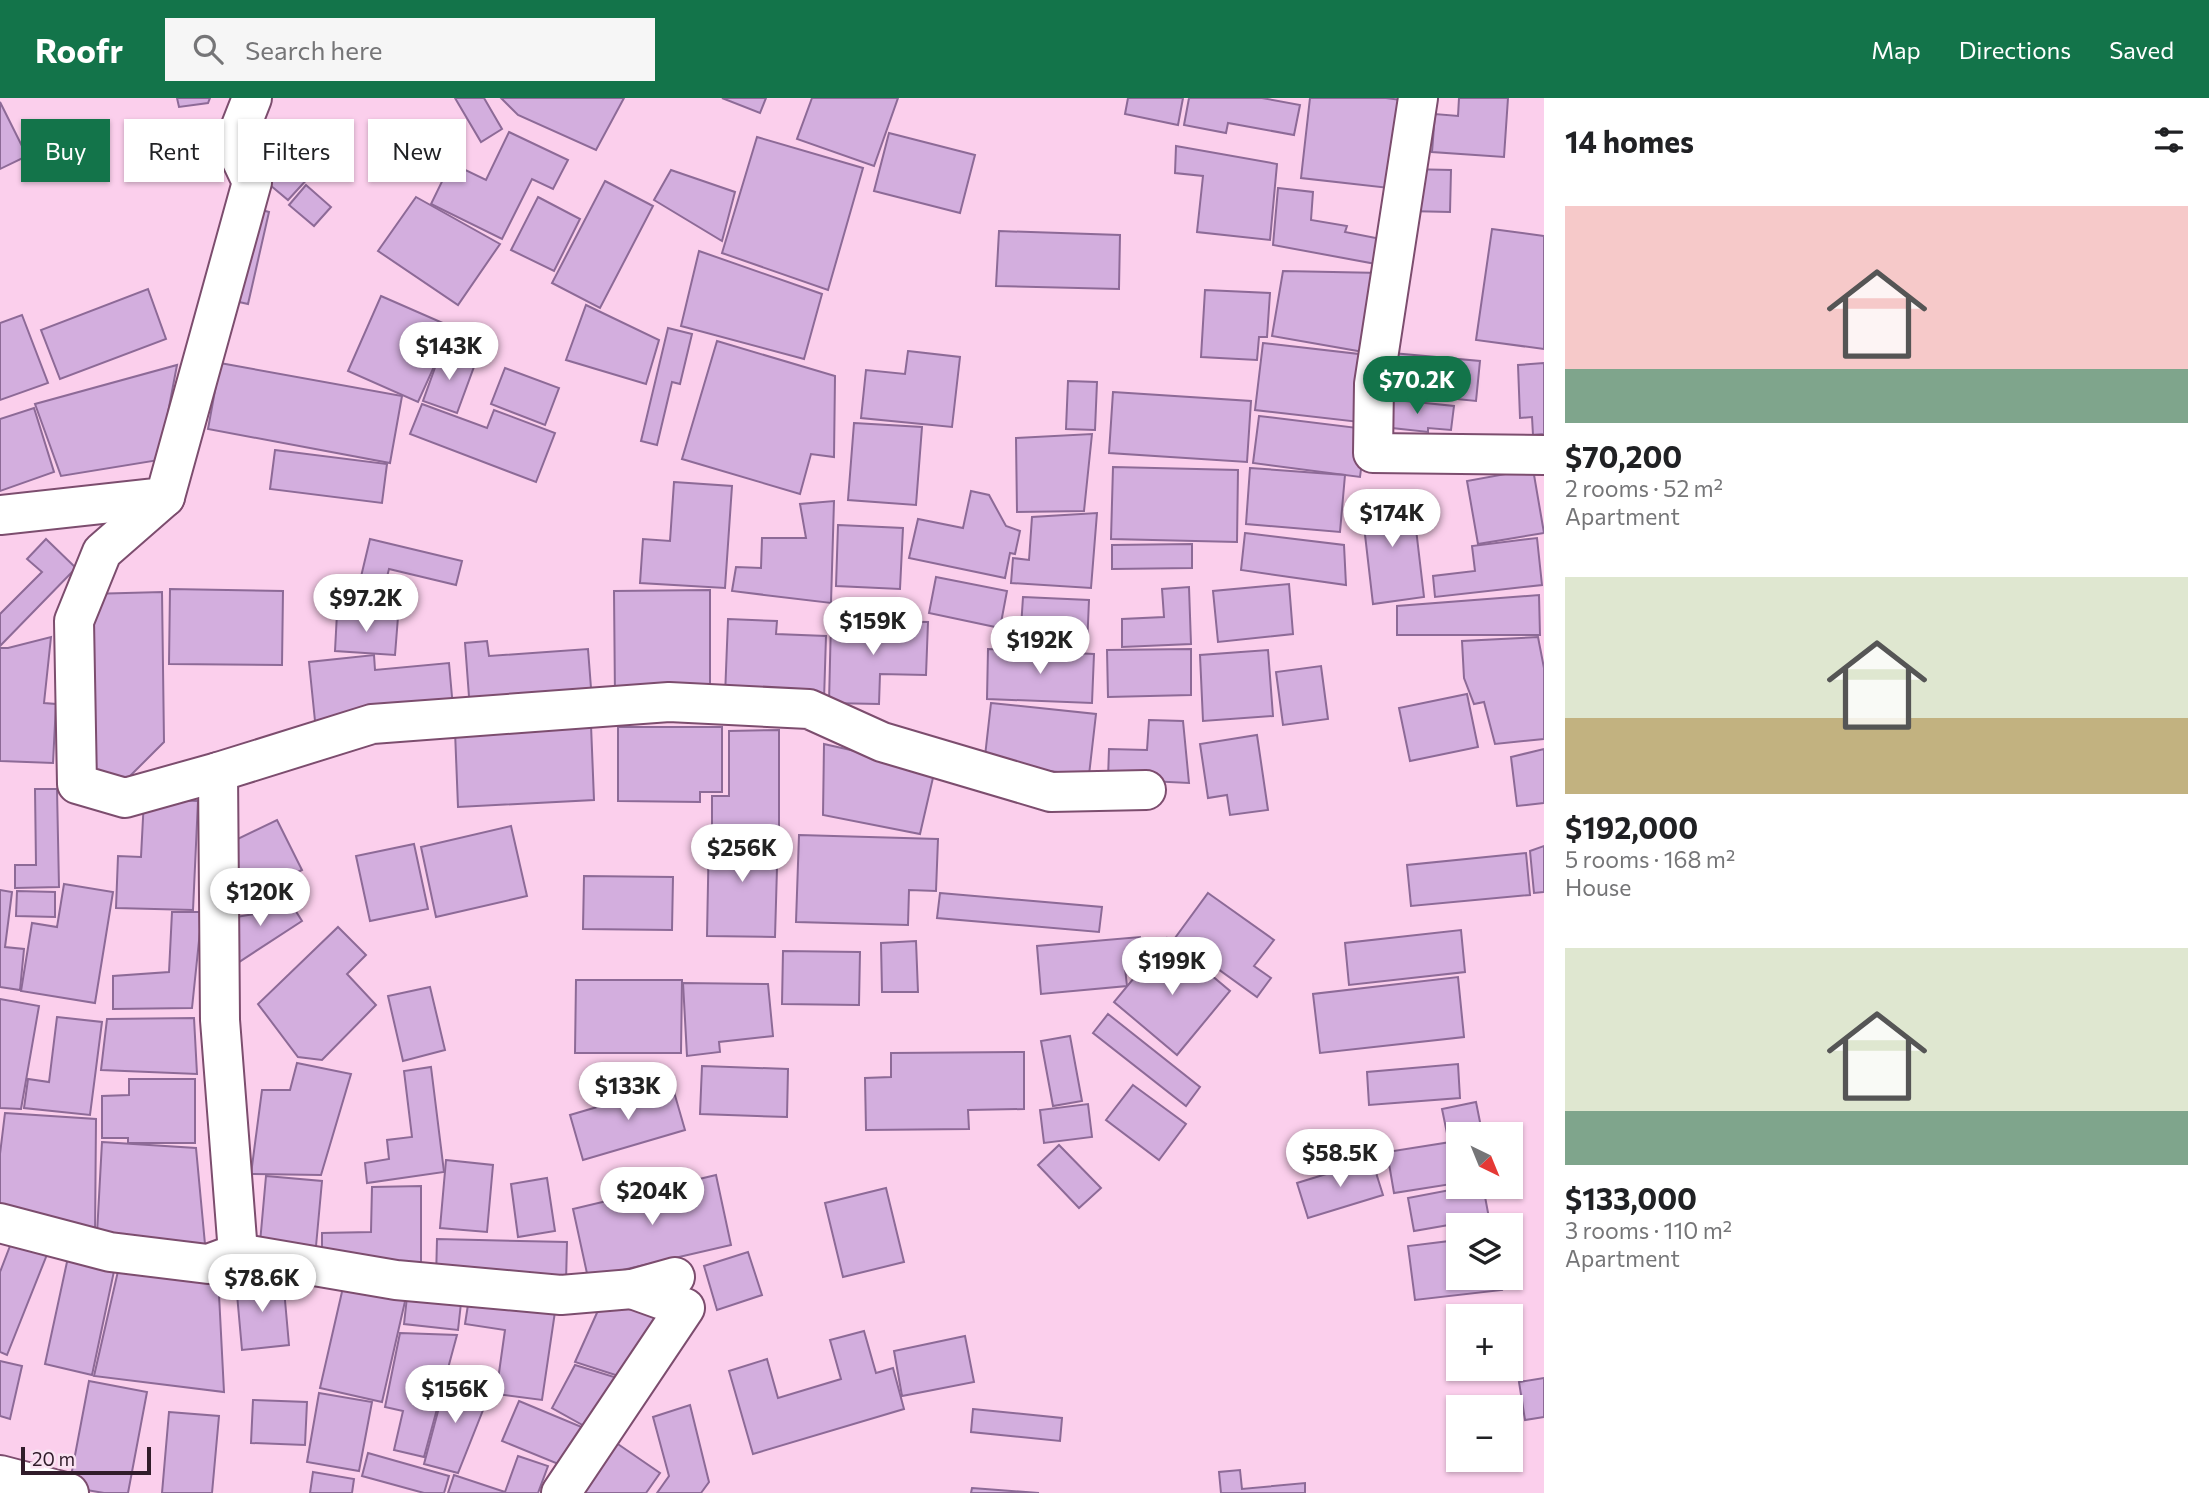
<!DOCTYPE html>
<html lang="en">
<head>
<meta charset="utf-8">
<style>
  body { margin:0; font-family:Commissioner,sans-serif; background:#f6f6f6; color:#202124; height:100vh; display:flex; flex-direction:column; font-size:26px; white-space:nowrap }
  * { box-sizing:border-box; margin:0 }
  p { font-size:23px; color:#757577 }
  .icon { flex:none; width:38px; height:38px; fill:none; stroke:currentColor; stroke-width:2; stroke-linecap:round; stroke-linejoin:round }
  .map { position:relative; flex:1; overflow:hidden }
  .sheet { display:flex; flex-direction:column; background:#fff; width:665px }
  .sheet>* { flex:none }
  .top-card { position:absolute; left:21px; top:21px; width:665px; height:63px; display:flex; gap:14px }
  .needle { width:46px; rotate:137deg }
  .fabs { position:absolute; left:1446px; top:1024px; display:grid; gap:14px }
  .fabs a { display:grid; place-items:center; width:77px; height:77px; border-radius:0px; background:#fff; box-shadow:0 2px 5px #0004; font-size:35px }
  .scale { position:absolute; left:21px; bottom:18px; width:130px; box-sizing:border-box; padding-left:7px; border:4px solid #301c2a; border-top:0; font-size:19px; line-height:24px; white-space:nowrap; color:#301c2a; -webkit-text-stroke:5px #fae3f2; paint-order:stroke }
  .price { position:absolute; translate:-50% -60px; padding:0 16px; border-radius:24px; background:#fff; color:#222; font-size:23px; line-height:46px; filter:drop-shadow(0 2px 4px #0008) }
  .price::after { content:''; position:absolute; left:50%; top:42px; width:21px; height:16px; margin-left:-10px; background:inherit; clip-path:polygon(0 0,100% 0,50% 100%) }
  .price.on { background:#13744a; color:#fff }
  ul { padding:0; list-style:none }
  li { display:grid; align-content:center; gap:14px; height:371px; padding:0 21px }
  li span { display:grid; place-items:center; height:217px; border-radius:0px; color:#555 }
  li>.icon { margin-inline-start:auto }
  span .icon { width:126px; height:126px; fill:#fffc; stroke-width:1 }
  li b { font-size:30px }
  h2 { display:flex; justify-content:space-between; align-items:center; height:84px; padding:0 21px; font-size:30px }
  .pill { padding:0 24px; border-radius:0px; background:#fff; box-shadow:0 2px 5px #0004; font-size:24px; line-height:63px }
  .pill.on { background:#13744a; color:#fff }
  header { display:flex; align-items:center; gap:42px; box-sizing:border-box; height:98px; padding:0 35px; background:#13744a; color:#fff }
  header strong { font-size:33px }
  nav { display:flex; gap:38px; margin-inline-start:auto; font-size:24px }
  .search { width:490px; height:63px; background:#f6f6f6; display:flex; align-items:center; gap:18px; box-sizing:border-box; padding:0 24px; border-radius:0px; color:#757577; font-size:26px }
  main { display:flex; flex:1; min-height:0 }
  .map>svg:first-child { display:block }
</style>
</head>
<body>
<header>
<strong>Roofr</strong>
<div class="search"><svg class="icon" aria-label="search" viewBox="0 0 24 24"><circle cx="10" cy="10" r="6"/><path d="M15 15l6 6"/></svg>Search here</div>
<nav><a>Map</a><a>Directions</a><a>Saved</a></nav>
</header>
<main>
<div class="map">
<svg width="1544" height="1395" viewBox="0 0 1544 1395">
  <rect width="100%" height="100%" fill="#fbcfec"/>
  <g fill="#d3aede" stroke="#8d6a97" stroke-width="2">
    <polygon points="177,0 210,0 208,5 179,9"/>
    <polygon points="455,0 484,0 502,31 481,44"/>
    <polygon points="501,0 624,0 596,52 518,17"/>
    <polygon points="722,0 766,0 760,15"/>
    <polygon points="812,0 898,0 874,68 797,41"/>
    <polygon points="1128,0 1183,0 1178,27 1125,16"/>
    <polygon points="1189,0 1262,0 1300,7 1294,37 1228,25 1226,35 1184,27"/>
    <polygon points="1310,0 1386,0 1409,3 1398,91 1301,80"/>
    <polygon points="1459,0 1508,0 1504,59 1432,54 1435,16 1458,18"/>
    <polygon points="0,4 27,58 0,71"/>
    <polygon points="509,34 568,62 553,91 532,81 502,141 431,106 451,65 486,82"/>
    <polygon points="889,35 975,57 960,115 874,93"/>
    <polygon points="757,39 863,70 828,192 722,155"/>
    <polygon points="1176,48 1277,66 1270,142 1197,134 1203,78 1175,75"/>
    <polygon points="280,52 310,78 288,102 258,77"/>
    <polygon points="1407,71 1451,72 1450,114 1407,113"/>
    <polygon points="671,72 735,94 722,143 654,102"/>
    <polygon points="605,83 653,108 600,210 552,185"/>
    <polygon points="306,87 331,109 314,128 289,107"/>
    <polygon points="1278,90 1313,94 1311,122 1347,128 1345,134 1381,141 1376,166 1273,147"/>
    <polygon points="416,99 500,146 458,207 378,153"/>
    <polygon points="538,99 580,121 554,173 511,152"/>
    <polygon points="252,109 269,114 248,206 230,202"/>
    <polygon points="1492,131 1544,138 1544,251 1476,242"/>
    <polygon points="999,133 1120,137 1119,191 996,188"/>
    <polygon points="699,153 822,196 804,261 681,228"/>
    <polygon points="1283,173 1382,175 1375,256 1272,238"/>
    <polygon points="148,191 166,241 60,281 41,232"/>
    <polygon points="1205,192 1270,195 1267,239 1259,239 1257,262 1201,259"/>
    <polygon points="381,198 452,229 418,304 348,273"/>
    <polygon points="586,207 659,242 646,286 566,262"/>
    <polygon points="22,217 48,285 0,302 0,225"/>
    <polygon points="668,230 692,236 680,286 672,284 657,347 641,343"/>
    <polygon points="717,243 835,278 834,359 811,356 800,396 682,361"/>
    <polygon points="1263,245 1376,258 1368,325 1255,312"/>
    <polygon points="441,253 475,266 457,315 423,303"/>
    <polygon points="908,253 960,259 952,329 861,320 866,272 905,276"/>
    <polygon points="1381,254 1480,263 1476,303 1377,293"/>
    <polygon points="220,265 402,298 390,365 208,331"/>
    <polygon points="1544,265 1544,336 1533,337 1532,319 1520,320 1518,267"/>
    <polygon points="177,267 159,362 61,378 35,306"/>
    <polygon points="505,270 559,290 545,327 491,306"/>
    <polygon points="1068,283 1097,284 1095,332 1066,331"/>
    <polygon points="1113,294 1251,303 1247,364 1109,355"/>
    <polygon points="1386,301 1454,308 1451,332 1428,330 1428,334 1383,329"/>
    <polygon points="422,306 487,330 494,312 555,335 536,384 410,336"/>
    <polygon points="34,310 54,374 0,393 0,321"/>
    <polygon points="1259,318 1366,331 1360,379 1253,365"/>
    <polygon points="854,325 922,329 916,407 848,402"/>
    <polygon points="1092,336 1084,413 1017,414 1016,340"/>
    <polygon points="275,352 387,366 382,405 270,391"/>
    <polygon points="1113,369 1238,372 1237,444 1111,441"/>
    <polygon points="1250,370 1345,377 1340,434 1246,426"/>
    <polygon points="1533,371 1544,435 1478,446 1467,383"/>
    <polygon points="674,384 732,388 725,490 640,485 643,441 670,443"/>
    <polygon points="971,393 989,397 1006,428 1020,433 1015,456 1010,455 1005,480 909,460 918,421 963,430"/>
    <polygon points="1412,397 1424,499 1373,506 1361,402"/>
    <polygon points="834,403 831,505 732,493 736,469 761,470 762,440 806,440 800,406"/>
    <polygon points="1097,415 1091,490 1011,485 1013,460 1029,462 1032,419"/>
    <polygon points="838,427 903,430 900,491 836,488"/>
    <polygon points="1245,435 1344,447 1346,487 1241,472"/>
    <polygon points="1537,440 1542,487 1435,499 1433,478 1475,473 1472,448"/>
    <polygon points="46,441 76,470 0,548 0,516 42,474 27,461"/>
    <polygon points="370,441 462,463 456,487 389,471 387,479 399,482 396,496 384,493 379,514 354,508"/>
    <polygon points="1192,446 1192,470 1112,471 1112,447"/>
    <polygon points="936,479 1007,493 1000,530 929,515"/>
    <polygon points="1289,486 1293,536 1218,544 1213,493"/>
    <polygon points="1189,489 1191,546 1122,549 1122,521 1164,519 1162,491"/>
    <polygon points="170,491 283,493 282,567 169,566"/>
    <polygon points="710,492 710,600 615,600 614,493"/>
    <polygon points="162,494 164,644 129,679 91,678 89,496"/>
    <polygon points="1539,497 1540,537 1397,537 1397,508"/>
    <polygon points="1023,499 1089,502 1087,549 1020,545"/>
    <polygon points="337,515 398,519 395,557 335,553"/>
    <polygon points="728,521 777,523 776,536 826,538 824,602 725,598"/>
    <polygon points="831,522 928,524 926,577 880,576 879,606 829,605"/>
    <polygon points="51,539 44,605 56,606 53,665 0,663 0,550 8,550"/>
    <polygon points="1538,539 1544,570 1544,641 1495,646 1484,604 1474,606 1464,580 1462,543"/>
    <polygon points="487,543 489,558 588,551 592,603 470,612 465,545"/>
    <polygon points="988,551 1094,556 1092,605 987,601"/>
    <polygon points="1191,551 1191,597 1108,599 1107,552"/>
    <polygon points="1268,552 1273,618 1203,623 1200,557"/>
    <polygon points="374,557 375,572 449,565 453,610 315,623 309,564"/>
    <polygon points="1321,568 1328,621 1283,627 1276,574"/>
    <polygon points="1467,596 1478,649 1410,663 1399,610"/>
    <polygon points="991,605 1096,616 1089,677 984,667"/>
    <polygon points="1149,622 1183,623 1189,685 1108,681 1109,651 1147,652"/>
    <polygon points="591,627 594,702 458,709 455,633"/>
    <polygon points="618,629 722,629 722,694 700,694 700,704 618,703"/>
    <polygon points="779,632 779,729 712,729 712,698 729,698 729,633"/>
    <polygon points="1257,637 1268,712 1230,717 1227,697 1208,700 1200,646"/>
    <polygon points="824,646 935,671 920,736 823,717"/>
    <polygon points="1544,651 1544,705 1517,708 1511,659"/>
    <polygon points="35,691 57,691 59,789 15,790 15,767 36,767"/>
    <polygon points="144,701 198,703 193,812 116,810 118,758 141,759"/>
    <polygon points="277,722 302,772 236,804 223,748"/>
    <polygon points="511,728 527,798 436,819 421,749"/>
    <polygon points="709,734 778,735 775,839 707,838"/>
    <polygon points="799,737 938,741 936,793 909,792 908,827 796,824"/>
    <polygon points="414,746 428,811 370,823 356,758"/>
    <polygon points="1544,748 1544,794 1534,795 1530,753"/>
    <polygon points="1526,755 1530,797 1411,808 1407,767"/>
    <polygon points="584,778 673,779 672,832 583,831"/>
    <polygon points="64,786 113,794 95,905 21,893 32,825 57,829"/>
    <polygon points="0,792 12,794 5,849 24,851 20,892 0,889"/>
    <polygon points="17,793 55,794 55,819 16,818"/>
    <polygon points="940,795 1102,809 1099,834 937,820"/>
    <polygon points="1208,795 1274,842 1254,868 1271,880 1257,899 1175,840"/>
    <polygon points="285,796 302,823 233,868 224,821 254,816"/>
    <polygon points="172,814 202,814 192,910 113,911 113,878 169,874"/>
    <polygon points="338,829 366,857 347,876 376,907 322,962 298,959 258,906"/>
    <polygon points="1461,832 1465,874 1349,887 1345,845"/>
    <polygon points="1140,839 1143,868 1125,870 1127,888 1041,896 1037,848"/>
    <polygon points="1167,840 1230,893 1177,957 1114,904"/>
    <polygon points="916,843 918,894 882,894 881,845"/>
    <polygon points="783,853 860,854 859,907 782,906"/>
    <polygon points="1458,879 1464,939 1320,955 1313,896"/>
    <polygon points="576,882 682,882 681,955 575,955"/>
    <polygon points="683,885 768,886 773,938 719,944 720,954 687,958"/>
    <polygon points="430,889 445,952 403,963 388,898"/>
    <polygon points="0,901 39,908 21,1011 0,1010"/>
    <polygon points="1108,916 1200,989 1186,1008 1093,935"/>
    <polygon points="57,919 102,924 90,1017 24,1010 28,981 49,984"/>
    <polygon points="194,920 197,976 101,972 107,921"/>
    <polygon points="1070,938 1082,1003 1053,1008 1041,943"/>
    <polygon points="1024,954 1024,1011 968,1012 969,1031 866,1032 865,980 891,979 891,955"/>
    <polygon points="297,965 351,976 321,1077 251,1076 262,992 290,992"/>
    <polygon points="1458,966 1460,1000 1369,1007 1367,974"/>
    <polygon points="702,968 788,971 787,1019 700,1016"/>
    <polygon points="431,969 444,1074 367,1085 365,1065 389,1061 387,1042 412,1039 404,973"/>
    <polygon points="129,981 195,981 195,1045 128,1045 128,1040 102,1040 102,998 129,997"/>
    <polygon points="672,987 685,1032 583,1062 570,1017"/>
    <polygon points="1133,987 1186,1026 1159,1062 1106,1022"/>
    <polygon points="1476,1004 1482,1034 1458,1036 1458,1038 1448,1040 1442,1011"/>
    <polygon points="1088,1006 1092,1039 1044,1045 1040,1012"/>
    <polygon points="5,1015 96,1021 95,1137 0,1120 0,1056"/>
    <polygon points="1457,1043 1458,1085 1394,1095 1387,1054"/>
    <polygon points="102,1044 196,1050 206,1157 97,1136"/>
    <polygon points="1514,1046 1518,1072 1510,1073 1510,1047"/>
    <polygon points="1059,1047 1101,1090 1079,1110 1038,1067"/>
    <polygon points="446,1062 493,1067 487,1134 440,1130"/>
    <polygon points="1372,1062 1383,1097 1308,1120 1297,1085"/>
    <polygon points="716,1077 731,1147 588,1180 573,1111"/>
    <polygon points="266,1078 322,1083 315,1159 259,1156"/>
    <polygon points="547,1080 555,1133 518,1139 511,1086"/>
    <polygon points="421,1088 421,1165 322,1166 322,1135 371,1134 372,1089"/>
    <polygon points="1471,1088 1483,1088 1489,1120 1414,1133 1408,1100"/>
    <polygon points="886,1090 904,1164 843,1179 825,1105"/>
    <polygon points="15,1135 50,1149 7,1257 0,1254 0,1174"/>
    <polygon points="437,1141 567,1144 566,1184 436,1182"/>
    <polygon points="1458,1142 1458,1180 1500,1180 1502,1192 1415,1202 1408,1148"/>
    <polygon points="70,1150 117,1159 92,1277 45,1266"/>
    <polygon points="748,1154 762,1197 717,1212 704,1168"/>
    <polygon points="121,1160 218,1177 224,1294 94,1278"/>
    <polygon points="283,1180 289,1247 242,1252 236,1185"/>
    <polygon points="344,1185 406,1199 382,1304 320,1290"/>
    <polygon points="408,1190 462,1196 458,1232 404,1226"/>
    <polygon points="470,1194 556,1207 542,1302 496,1296 505,1232 465,1226"/>
    <polygon points="604,1199 668,1217 628,1281 575,1264"/>
    <polygon points="864,1233 876,1275 893,1270 904,1311 753,1356 729,1273 767,1261 778,1300 841,1281 830,1242"/>
    <polygon points="400,1235 457,1237 424,1359 394,1352 403,1313 385,1309"/>
    <polygon points="965,1238 974,1284 902,1298 894,1253"/>
    <polygon points="0,1263 22,1268 10,1321 0,1318"/>
    <polygon points="575,1267 624,1282 595,1334 552,1310"/>
    <polygon points="1544,1280 1544,1319 1525,1322 1519,1284"/>
    <polygon points="89,1283 147,1294 128,1395 104,1395 69,1389"/>
    <polygon points="446,1283 491,1292 458,1375 424,1366"/>
    <polygon points="319,1295 372,1304 359,1373 307,1364"/>
    <polygon points="253,1302 307,1304 305,1347 251,1345"/>
    <polygon points="519,1303 584,1330 568,1370 502,1343"/>
    <polygon points="690,1307 709,1384 701,1395 657,1395 669,1378 653,1319"/>
    <polygon points="973,1311 1062,1320 1060,1343 971,1334"/>
    <polygon points="169,1314 219,1318 212,1395 162,1395"/>
    <polygon points="612,1342 660,1375 646,1395 575,1395"/>
    <polygon points="368,1355 449,1378 444,1395 424,1395 362,1378"/>
    <polygon points="518,1358 548,1368 538,1395 448,1395 454,1377 505,1394"/>
    <polygon points="1240,1372 1242,1391 1305,1385 1305,1395 1221,1395 1219,1374"/>
    <polygon points="313,1374 354,1381 352,1395 310,1395"/>
    <polygon points="972,1390 1039,1395 971,1395"/>
  </g>
  <g fill="none" stroke-linecap="round" stroke-linejoin="round">
    <defs>
      <g id="street">
        <polyline points="1418,0 1374,286 1373,355 1544,357"/>
        <polyline points="165,399 102,454 74,523 77,686 125,700 218,674 372,626 669,604 809,611 882,644 1051,694 1146,692"/>
        <polyline points="0,417 165,399 252,84 234,46 252,0"/>
        <polyline points="218,674 220,922 238,1155"/>
        <polyline points="0,1125 110,1154 208,1166 238,1155 396,1182 561,1197 632,1191"/>
        <polyline points="0,1377 69,1395"/>
        <polyline points="561,1395 685,1210 632,1191 675,1179"/>
      </g>
    </defs>
    <use href="#street" stroke="#7c4d6e" stroke-width="42"/>
    <use href="#street" stroke="#fff" stroke-width="38"/>
  </g>
</svg>
<div class="fabs">
<a><svg class="needle" viewBox="-14 -14 28 28"><path d="M0-13l5 13h-10z" fill="#e53935"/><path d="M0 13l5-13h-10z" fill="#757577"/></svg></a>
<a><svg class="icon" aria-label="layers" viewBox="0 0 24 24"><path d="M12 4l9 5-9 5-9-5zM3 14l9 5 9-5"/></svg></a>
<a>+</a>
<a>−</a>
</div>
<div class="scale">20 m</div>
<b class="price" style="left:449px;top:284px">$143K</b>
<b class="price on" style="left:1417px;top:318px">$70.2K</b>
<b class="price" style="left:1392px;top:451px">$174K</b>
<b class="price" style="left:366px;top:536px">$97.2K</b>
<b class="price" style="left:873px;top:559px">$159K</b>
<b class="price" style="left:1040px;top:578px">$192K</b>
<b class="price" style="left:742px;top:786px">$256K</b>
<b class="price" style="left:260px;top:830px">$120K</b>
<b class="price" style="left:1172px;top:899px">$199K</b>
<b class="price" style="left:628px;top:1024px">$133K</b>
<b class="price" style="left:1340px;top:1091px">$58.5K</b>
<b class="price" style="left:652px;top:1129px">$204K</b>
<b class="price" style="left:262px;top:1216px">$78.6K</b>
<b class="price" style="left:455px;top:1327px">$156K</b>
<div class="top-card">
<a class="pill on">Buy</a>
<a class="pill">Rent</a>
<a class="pill">Filters</a>
<a class="pill">New</a>
</div>
</div>
<section class="sheet">
<h2>14 homes<svg class="icon" aria-label="filters" viewBox="0 0 24 24"><path d="M4 7h16M4 17h16"/><circle cx="9" cy="7" r="2"/><circle cx="15" cy="17" r="2"/></svg></h2>
<ul>
<li><span style="background:linear-gradient(#f6c9c9 75%,#7fa58c 0)"><svg class="icon" aria-label="home" viewBox="0 0 24 24"><path d="M3 11l9-7 9 7M6 9v11h12V9"/></svg></span><div><b>$70,200</b><p>2 rooms · 52 m²</p><p>Apartment</p></div></li>
<li><span style="background:linear-gradient(#dfe7d0 65%,#c2b280 0)"><svg class="icon" aria-label="home" viewBox="0 0 24 24"><path d="M3 11l9-7 9 7M6 9v11h12V9"/></svg></span><div><b>$192,000</b><p>5 rooms · 168 m²</p><p>House</p></div></li>
<li><span style="background:linear-gradient(#dfe7d0 75%,#7fa58c 0)"><svg class="icon" aria-label="home" viewBox="0 0 24 24"><path d="M3 11l9-7 9 7M6 9v11h12V9"/></svg></span><div><b>$133,000</b><p>3 rooms · 110 m²</p><p>Apartment</p></div></li>
</ul>
</section>
</main>
</body>
</html>
